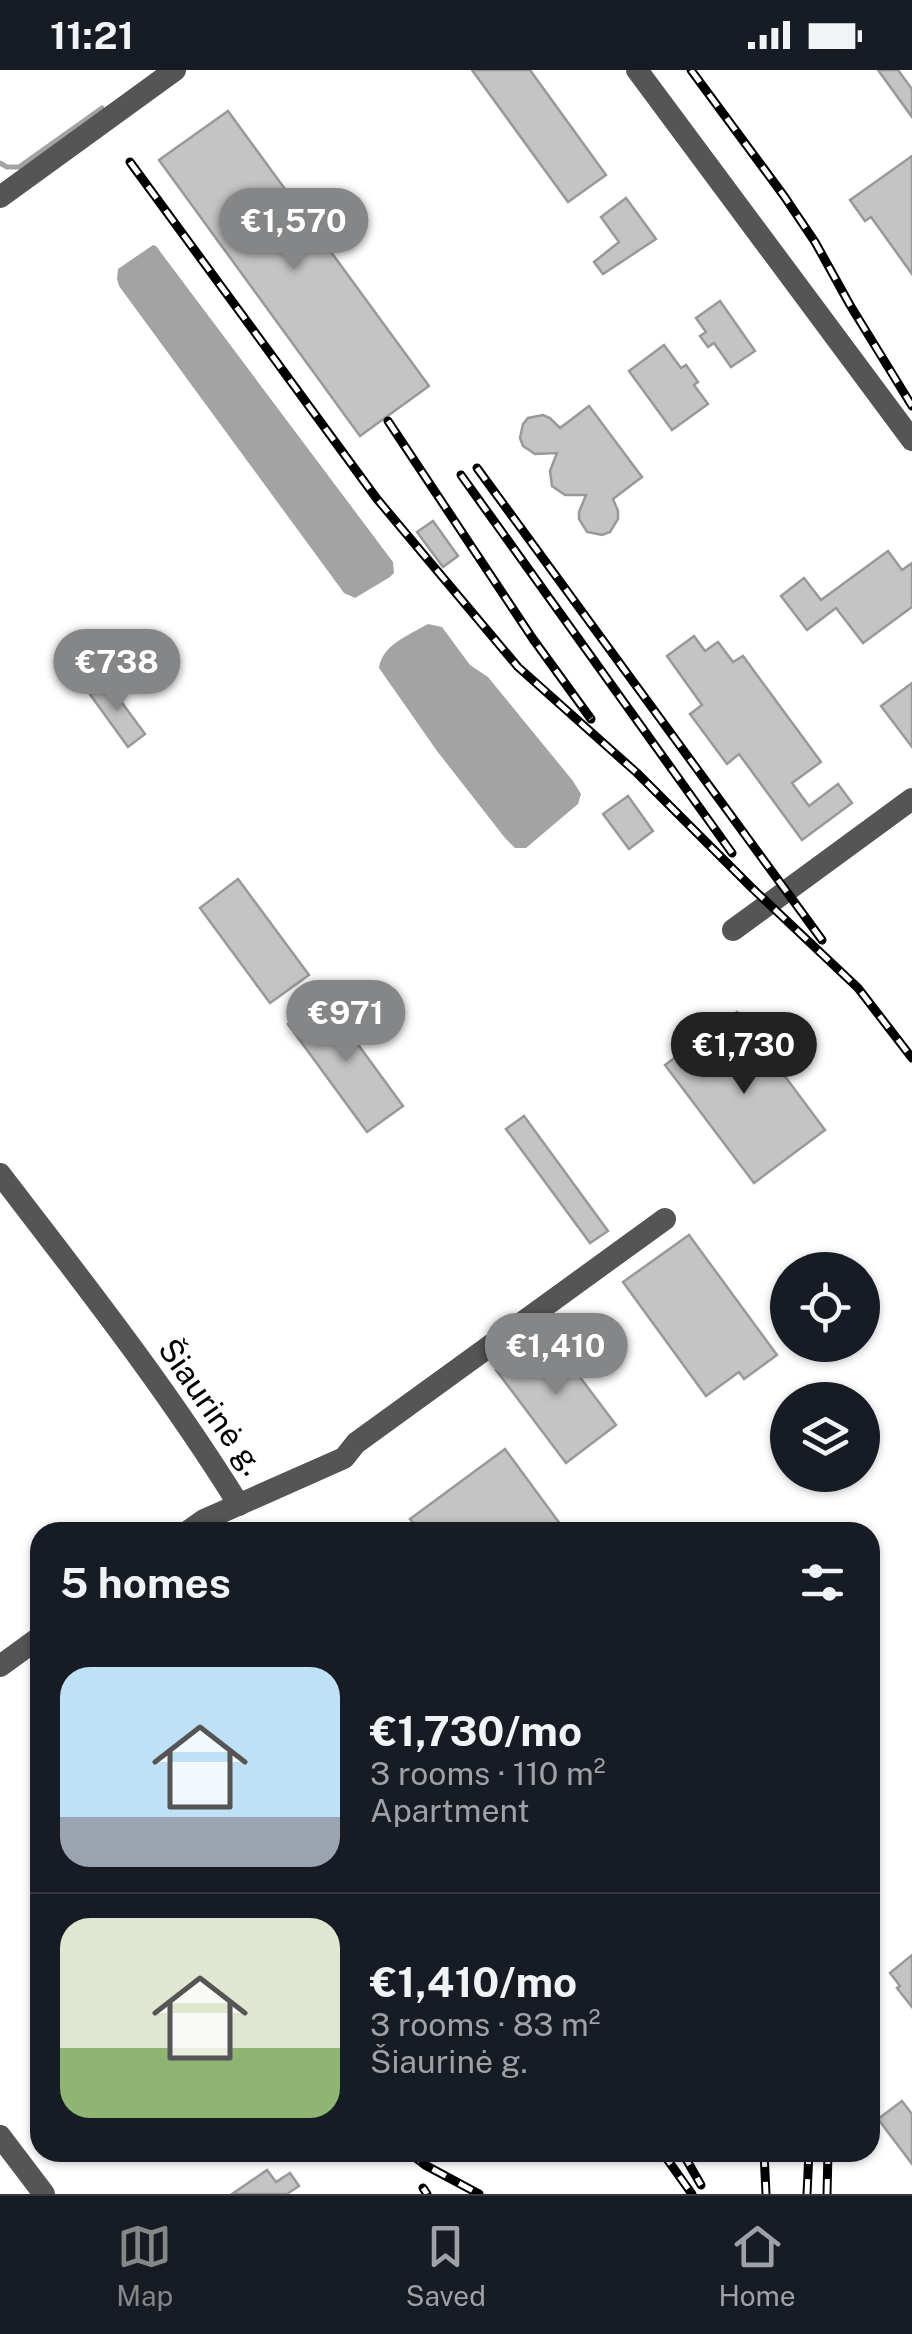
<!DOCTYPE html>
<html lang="en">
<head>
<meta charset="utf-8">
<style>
  body { margin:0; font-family:"Public Sans",sans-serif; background:#242831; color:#f1f3f6; height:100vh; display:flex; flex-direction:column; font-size:38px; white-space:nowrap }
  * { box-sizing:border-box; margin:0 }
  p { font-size:32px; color:#9ea1a6 }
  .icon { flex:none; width:55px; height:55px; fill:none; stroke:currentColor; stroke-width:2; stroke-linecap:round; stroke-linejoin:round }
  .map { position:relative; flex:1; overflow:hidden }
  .details { position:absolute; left:30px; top:1452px; width:850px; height:640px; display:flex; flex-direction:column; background:#171b24; border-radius:30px; box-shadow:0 2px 8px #0004 }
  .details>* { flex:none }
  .buttons { position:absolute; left:770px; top:1182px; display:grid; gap:20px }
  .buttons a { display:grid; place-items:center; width:110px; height:110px; border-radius:50%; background:#171b24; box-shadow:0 2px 8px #0004; font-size:50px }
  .price { position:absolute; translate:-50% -85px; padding:0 22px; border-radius:35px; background:#858687; color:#fff; font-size:32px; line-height:65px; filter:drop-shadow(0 2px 5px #0008) }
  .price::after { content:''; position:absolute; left:50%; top:60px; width:30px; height:22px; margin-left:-15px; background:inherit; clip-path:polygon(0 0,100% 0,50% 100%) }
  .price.current { background:#222; color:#fff }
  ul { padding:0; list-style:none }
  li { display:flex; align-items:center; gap:30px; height:250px; padding:0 30px }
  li+li { border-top:2px solid #363941 }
  li span { display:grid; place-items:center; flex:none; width:280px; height:200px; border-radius:30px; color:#555 }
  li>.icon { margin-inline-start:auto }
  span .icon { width:120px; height:120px; fill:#fffc; stroke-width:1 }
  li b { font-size:42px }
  h2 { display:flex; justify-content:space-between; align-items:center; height:120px; padding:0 30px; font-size:42px }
  .status { display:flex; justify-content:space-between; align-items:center; height:70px; padding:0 50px; background:#171b24; direction:ltr }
  .status svg { height:28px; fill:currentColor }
  .menu { display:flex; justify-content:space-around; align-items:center; height:140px; border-top:2px solid #363941; background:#171b24; font-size:28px; color:#9ea1a6 }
  .menu a { display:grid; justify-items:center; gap:5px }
  .menu .current { color:#858687 }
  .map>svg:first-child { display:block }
</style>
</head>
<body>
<div class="status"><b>11:21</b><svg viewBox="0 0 49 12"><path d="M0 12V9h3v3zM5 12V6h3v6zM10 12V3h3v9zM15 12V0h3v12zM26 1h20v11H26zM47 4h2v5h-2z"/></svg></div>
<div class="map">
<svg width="912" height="2124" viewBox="0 0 912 2124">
  <rect width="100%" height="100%" fill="#fff"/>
  <g fill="#a3a3a3">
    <polygon points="153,175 156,176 393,492 394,503 390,507 355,528 344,523 119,216 117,209 118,199"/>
    <path d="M428 554 442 557 470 595 488 607 573 711 581 724 578 734 526 778H515L505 768 437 681 379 598C382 575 409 565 428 554Z"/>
  </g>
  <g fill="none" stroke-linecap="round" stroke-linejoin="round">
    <polyline stroke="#a3a3a3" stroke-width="5" points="0,93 7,97 19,97 102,38"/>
  </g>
  <g fill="#c4c4c4" stroke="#999" stroke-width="2.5">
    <polygon points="472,0 530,0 606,105 568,132"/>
    <polygon points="878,0 898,0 912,19 912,47"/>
    <polygon points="228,41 429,316 360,366 159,90"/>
    <polygon points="912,86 912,204 871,147 865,151 850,130"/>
    <polygon points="626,128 656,169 603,204 594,192 619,172 601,147"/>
    <polygon points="720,231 755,281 731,297 714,273 708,277 700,266 706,262 696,248"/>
    <polygon points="664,275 681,298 686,295 698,312 694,315 708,334 672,360 629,301"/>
    <polygon points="589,336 642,407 613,429 618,441 618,449 610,462 602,465 587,462 579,449 579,442 586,425 565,425 552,416 550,401 557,383 535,384 523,376 520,368 523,354 528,348 543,345 550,348 560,358"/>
    <polygon points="433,451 458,486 443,497 417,462"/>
    <polygon points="888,481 902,500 912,493 912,537 863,573 836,538 807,560 781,526 804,508 821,530"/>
    <polygon points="694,566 705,581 718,572 733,592 743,586 821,692 792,713 809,736 838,714 852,733 802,770 739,684 727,694 690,644 702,635 667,586"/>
    <polygon points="106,611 145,664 128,677 89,623"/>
    <polygon points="912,613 912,677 881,636"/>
    <polygon points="628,726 653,761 629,779 603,744"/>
    <polygon points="238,809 309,905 270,933 200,838"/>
    <polygon points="324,928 403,1036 367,1062 288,954"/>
    <polygon points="737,942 825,1060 754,1113 665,995 688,978 684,973 709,955 713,960"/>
    <polygon points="524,1046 608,1161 590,1173 506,1059"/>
    <polygon points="689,1165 777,1285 744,1309 739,1302 706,1326 623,1212"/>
    <polygon points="546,1262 616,1355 566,1393 496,1300"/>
    <polygon points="505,1379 566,1462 420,1462 410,1449"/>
    <polygon points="912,1885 912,1937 897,1918 900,1916 890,1903"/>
    <polygon points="902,2031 912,2044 912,2094 878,2049"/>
    <polygon points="267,2100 276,2112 290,2103 299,2116 287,2124 232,2124"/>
  </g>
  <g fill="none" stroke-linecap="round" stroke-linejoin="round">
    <g stroke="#555" stroke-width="22">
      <polyline points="637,0 912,370"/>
      <polyline points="0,127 175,0"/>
      <polyline points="733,860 912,729"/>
      <path d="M0 1104C83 1212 167 1319 239 1435"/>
      <polyline points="187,1462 204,1450 344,1388 356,1373 665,1149"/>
      <polyline points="0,1596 40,1567"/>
      <polyline points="0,2066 44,2124"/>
    </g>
    <defs>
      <g id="rail">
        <polyline points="691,0 784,126 815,172 850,235 912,336"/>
        <polyline points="130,92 377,429 518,597 637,703 752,818 858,918 912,988"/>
        <polyline points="388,351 533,569 591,649"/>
        <polyline points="477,398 822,870"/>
        <polyline points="461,405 732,783"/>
        <polyline points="408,2082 425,2095 479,2124"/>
        <polyline points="662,2082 692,2124"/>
        <polyline points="682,2082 701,2115"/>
        <polyline points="764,2082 766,2124"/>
        <polyline points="423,2118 427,2124"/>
        <polyline points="807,2124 809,2082"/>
        <polyline points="827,2124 828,2082"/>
      </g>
    </defs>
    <use href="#rail" stroke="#000" stroke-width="9"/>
    <use href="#rail" stroke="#fff" stroke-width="5" stroke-dasharray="15" stroke-linecap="butt"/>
  </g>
  <g text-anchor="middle" stroke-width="8" stroke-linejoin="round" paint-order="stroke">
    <g font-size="32" fill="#000" stroke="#fff">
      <text transform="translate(211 1337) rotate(55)" y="11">Šiaurinė g.</text>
    </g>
  </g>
</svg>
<div class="buttons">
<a><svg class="icon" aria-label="locate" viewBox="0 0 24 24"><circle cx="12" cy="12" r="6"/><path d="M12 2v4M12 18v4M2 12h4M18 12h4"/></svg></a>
<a><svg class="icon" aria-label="layers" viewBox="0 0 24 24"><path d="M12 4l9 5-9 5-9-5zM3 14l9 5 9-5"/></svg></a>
</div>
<b class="price" style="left:294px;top:203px">€1,570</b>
<b class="price" style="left:117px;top:644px">€738</b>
<b class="price" style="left:346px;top:995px">€971</b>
<b class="price current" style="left:744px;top:1027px">€1,730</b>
<b class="price" style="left:556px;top:1328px">€1,410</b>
<section class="details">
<h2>5 homes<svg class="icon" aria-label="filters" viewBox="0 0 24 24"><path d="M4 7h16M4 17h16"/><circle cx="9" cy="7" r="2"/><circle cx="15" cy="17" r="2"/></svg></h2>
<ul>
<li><span style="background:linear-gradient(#bfe0f5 75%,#9aa5b1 0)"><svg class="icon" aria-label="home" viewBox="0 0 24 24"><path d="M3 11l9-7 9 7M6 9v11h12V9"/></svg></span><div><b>€1,730/mo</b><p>3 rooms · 110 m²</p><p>Apartment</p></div></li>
<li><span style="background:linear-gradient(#dfe7d0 65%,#8fb573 0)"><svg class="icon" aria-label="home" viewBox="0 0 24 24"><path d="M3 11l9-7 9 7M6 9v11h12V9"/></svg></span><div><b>€1,410/mo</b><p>3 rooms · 83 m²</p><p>Šiaurinė g.</p></div></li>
</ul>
</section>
</div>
<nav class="menu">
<a class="current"><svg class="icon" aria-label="map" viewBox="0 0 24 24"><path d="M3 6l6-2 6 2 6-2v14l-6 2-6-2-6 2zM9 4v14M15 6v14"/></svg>Map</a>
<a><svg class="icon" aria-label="saved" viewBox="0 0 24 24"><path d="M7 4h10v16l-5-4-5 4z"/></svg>Saved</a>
<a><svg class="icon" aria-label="home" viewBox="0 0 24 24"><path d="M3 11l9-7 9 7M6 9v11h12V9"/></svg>Home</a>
</nav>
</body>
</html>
